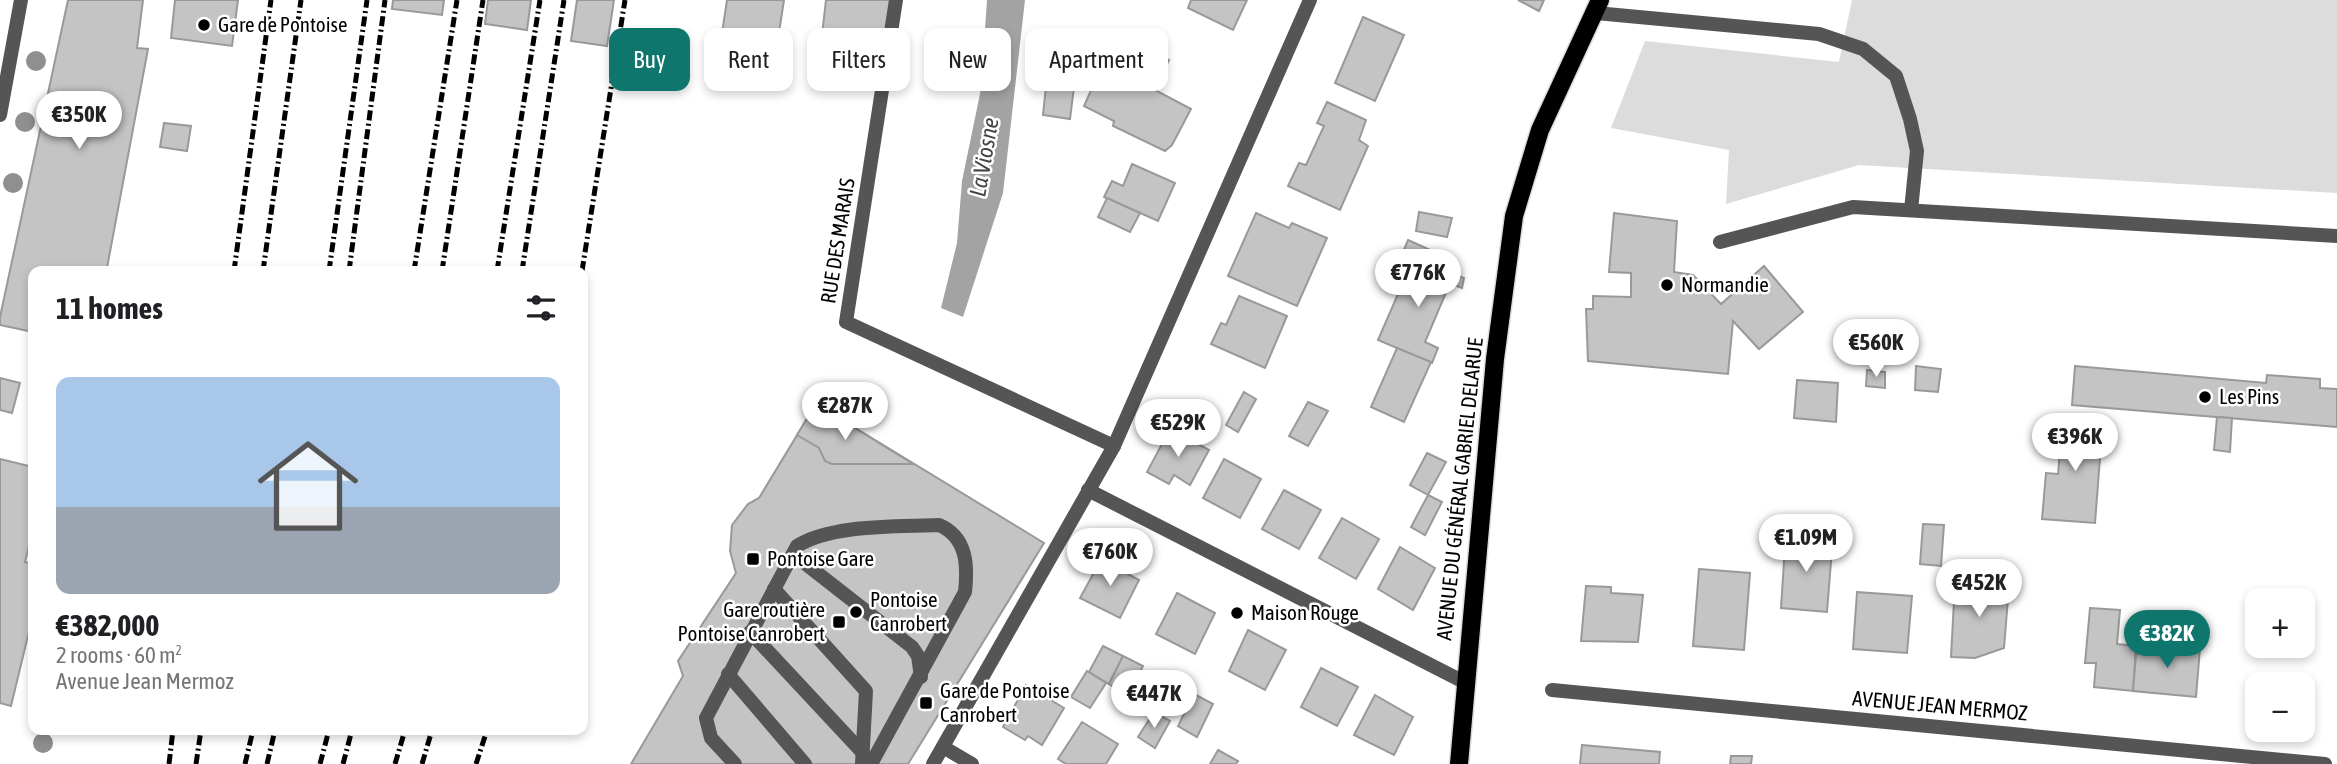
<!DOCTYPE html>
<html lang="en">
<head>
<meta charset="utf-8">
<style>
  body { margin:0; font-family:"Asap Condensed",sans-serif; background:#f2f2f2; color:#202124; height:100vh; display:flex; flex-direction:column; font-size:26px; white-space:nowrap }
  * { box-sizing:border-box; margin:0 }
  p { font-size:23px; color:#757577 }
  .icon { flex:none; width:38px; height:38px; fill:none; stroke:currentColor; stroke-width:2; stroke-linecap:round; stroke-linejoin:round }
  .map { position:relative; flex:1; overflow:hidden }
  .details { position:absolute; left:28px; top:266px; width:560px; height:469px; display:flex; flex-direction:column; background:#fff; border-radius:14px; box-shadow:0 4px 10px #0003 }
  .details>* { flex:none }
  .guide { position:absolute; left:609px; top:28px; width:665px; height:63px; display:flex; gap:14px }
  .fabs { position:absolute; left:2245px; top:588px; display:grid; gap:14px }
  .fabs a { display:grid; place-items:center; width:70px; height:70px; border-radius:14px; background:#fff; box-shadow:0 4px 10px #0003; font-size:35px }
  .price { position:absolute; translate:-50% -60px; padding:0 16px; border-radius:24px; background:#fff; color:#222; font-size:23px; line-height:46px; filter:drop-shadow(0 2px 4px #0008) }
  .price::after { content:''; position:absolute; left:50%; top:42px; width:21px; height:16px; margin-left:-10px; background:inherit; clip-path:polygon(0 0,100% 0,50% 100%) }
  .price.on { background:#0f766e; color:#fff }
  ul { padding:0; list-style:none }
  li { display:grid; align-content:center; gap:14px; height:371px; padding:0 28px }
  li span { display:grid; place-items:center; height:217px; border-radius:14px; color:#555 }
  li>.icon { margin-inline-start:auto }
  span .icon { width:126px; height:126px; fill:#fffc; stroke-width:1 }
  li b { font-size:30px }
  h2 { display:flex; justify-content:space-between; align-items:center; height:84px; padding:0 28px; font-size:30px }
  .pill { padding:0 24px; border-radius:14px; background:#fff; box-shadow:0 4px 10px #0003; font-size:24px; line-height:63px }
  .pill.on { background:#0f766e; color:#fff }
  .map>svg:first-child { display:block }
</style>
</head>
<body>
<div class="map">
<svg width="2337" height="764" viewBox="0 0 2337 764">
  <rect width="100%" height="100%" fill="#fff"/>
  <polygon fill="#dcdcdc" points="1852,0 2337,0 2337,193 1859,165 1726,204 1729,150 1611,128 1645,41 1839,62"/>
  <polygon fill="#a3a3a3" points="987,0 1025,0 1003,193 963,317 941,308 957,243 962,181 981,89"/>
  <g fill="#c4c4c4" stroke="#999" stroke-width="2">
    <polygon points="68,0 143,0 137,48 148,49 107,268 122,271 33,271 33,332 0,325 0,317"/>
    <polygon points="175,0 238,0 232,46 171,38"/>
    <polygon points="393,0 444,0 442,15 392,9"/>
    <polygon points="488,0 531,0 527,30 485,24"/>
    <polygon points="577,0 614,0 607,46 571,41"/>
    <polygon points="727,0 784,0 778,39 722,33"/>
    <polygon points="826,0 890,0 887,53 821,44"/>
    <polygon points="1191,0 1247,0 1233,30 1188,8"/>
    <polygon points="1518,0 1544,0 1539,11"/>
    <polygon points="1363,17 1404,35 1375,101 1335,83"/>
    <polygon points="1113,41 1149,59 1153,53 1169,60 1155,90 1191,109 1172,145 1165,151 1113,126 1114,121 1084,106"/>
    <polygon points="1048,67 1076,71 1070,119 1043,115"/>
    <polygon points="1327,102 1366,120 1359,140 1368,146 1340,210 1288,186 1299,163 1306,165 1324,126 1317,123"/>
    <polygon points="164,123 191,126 187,151 160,147"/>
    <polygon points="1132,164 1175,183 1158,221 1104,197 1112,181 1123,186"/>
    <polygon points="1107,198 1140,213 1130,232 1098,217"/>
    <polygon points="1419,212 1452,218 1447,237 1416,231"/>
    <polygon points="1256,213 1289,228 1292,223 1327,238 1297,306 1228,276"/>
    <polygon points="1614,213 1677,221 1674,272 1693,275 1721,304 1764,266 1803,312 1759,349 1733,321 1728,374 1588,361 1586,309 1593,309 1593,296 1631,297 1631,273 1609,272"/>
    <polygon points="1408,240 1439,254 1434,266 1403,252"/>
    <polygon points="1414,257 1464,278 1462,288 1450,283 1425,342 1438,348 1432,363 1378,340"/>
    <polygon points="1239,296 1287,316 1265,368 1211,344 1221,323 1226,325"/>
    <polygon points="1397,348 1431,362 1404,422 1371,407"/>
    <polygon points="1916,366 1941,369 1938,392 1915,390"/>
    <polygon points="2075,366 2266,383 2267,375 2320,379 2320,388 2337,389 2337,427 2072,405"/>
    <polygon points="1867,370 1885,372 1885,388 1866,386"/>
    <polygon points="0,378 20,383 12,413 0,410"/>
    <polygon points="1797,380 1838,383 1836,422 1794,418"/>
    <polygon points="1244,392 1256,399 1238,432 1226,425"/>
    <polygon points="1308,402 1328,411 1308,446 1289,436"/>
    <polygon points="816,404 1044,543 908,764 631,764 683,676 678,661 736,573 730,551 732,525 748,504 759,498"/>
    <polygon points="816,404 913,464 832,464 825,461 819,448 797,435"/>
    <polygon points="2063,416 2103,419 2095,523 2042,519 2046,473 2058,474"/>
    <polygon points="2217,417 2232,418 2230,452 2214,450"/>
    <polygon points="1170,429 1209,450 1190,485 1174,475 1169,484 1147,472"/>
    <polygon points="1427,453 1446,462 1428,495 1410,485"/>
    <polygon points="0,459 33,467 33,531 25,562 33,564 33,615 11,706 0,703"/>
    <polygon points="1224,459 1261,479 1240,518 1203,498"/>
    <polygon points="1284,490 1321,510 1299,549 1262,529"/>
    <polygon points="1428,495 1442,502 1425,535 1411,527"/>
    <polygon points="1342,518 1379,539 1356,579 1319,558"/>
    <polygon points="1923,524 1944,525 1941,566 1920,564"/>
    <polygon points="1805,526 1811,532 1811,548 1832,549 1827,612 1781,608 1785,546 1790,545 1794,530"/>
    <polygon points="1400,547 1435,568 1413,610 1378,589"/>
    <polygon points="1103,556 1124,566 1122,571 1139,580 1120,618 1080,598"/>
    <polygon points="1699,569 1750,573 1744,650 1693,646"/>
    <polygon points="1955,582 2009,586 2004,648 1975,658 1951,657"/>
    <polygon points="1586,586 1611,587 1611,593 1643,595 1638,642 1581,641"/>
    <polygon points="1857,592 1912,596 1907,653 1853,649"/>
    <polygon points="1177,593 1215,613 1195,654 1156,634"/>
    <polygon points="2090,608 2120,610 2117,644 2136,646 2133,691 2094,687 2096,663 2085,663"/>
    <polygon points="1248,630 1286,650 1265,690 1229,671"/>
    <polygon points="2137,643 2200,648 2196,697 2133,691"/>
    <polygon points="1103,646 1123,656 1109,684 1089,672"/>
    <polygon points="1123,656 1143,666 1128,696 1109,684"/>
    <polygon points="1321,668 1358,687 1337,726 1301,707"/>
    <polygon points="1087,671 1106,683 1090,708 1071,697"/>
    <polygon points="1026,685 1064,708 1042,745 1028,736 1025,740 1003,727"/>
    <polygon points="1194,694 1213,704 1197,737 1178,726"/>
    <polygon points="1375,695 1413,717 1394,755 1354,735"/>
    <polygon points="1154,712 1170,721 1155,748 1138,737"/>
    <polygon points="1082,722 1118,744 1106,764 1066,764 1058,759"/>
    <polygon points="1582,745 1660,752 1659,764 1580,764"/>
    <polygon points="1218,750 1238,761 1236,764 1210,764"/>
    <polygon points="1731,756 1752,756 1751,764 1730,764"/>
  </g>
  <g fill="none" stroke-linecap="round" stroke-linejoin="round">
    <defs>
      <polyline id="primary" points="1459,764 1495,359 1514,216 1540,130 1600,0"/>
    </defs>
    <use href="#primary" stroke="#dbdbdb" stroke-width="21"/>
    <g stroke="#555" stroke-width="14">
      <polyline points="896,0 846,322 1114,446"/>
      <polyline points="1596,13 1819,34 1863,49 1896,76 1910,119 1917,151 1911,210"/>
      <polyline points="1720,242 1853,207 2337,236"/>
      <polyline points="793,554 912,647 918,656 921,677"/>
      <polyline points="774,589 866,691 862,764"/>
      <polyline points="750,632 863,753"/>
      <polyline points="728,674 805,764"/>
      <path d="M735 764 711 738 706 718 797 546C832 524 897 527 939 525 967 537 968 565 965 592L871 764"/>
    </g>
    <g stroke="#555" stroke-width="14">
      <polyline points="0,115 21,0"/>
      <polyline points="1088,490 1464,682"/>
      <polyline points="1552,690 2325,764"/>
      <polyline points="943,747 972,764"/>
      <polyline points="933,764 1114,446 1310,0"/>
    </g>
    <use href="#primary" stroke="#000" stroke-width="18"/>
    <g stroke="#000" stroke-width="5" stroke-dasharray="10 3.5 2 3.5" stroke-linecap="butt">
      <polyline points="234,271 271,0"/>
      <polyline points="263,271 301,0"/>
      <polyline points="329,271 367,0"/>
      <polyline points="349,271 385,0"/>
      <polyline points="414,271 457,0"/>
      <polyline points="442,271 483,0"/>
      <polyline points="497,271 540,0"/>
      <polyline points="522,271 564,0"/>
      <polyline points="582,271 625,0"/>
      <polyline points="169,764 173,730"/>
      <polyline points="196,764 201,730"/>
      <polyline points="245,764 253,730"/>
      <polyline points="267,764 275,730"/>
      <polyline points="320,764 329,730"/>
      <polyline points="343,764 352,730"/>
      <polyline points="395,764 405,730"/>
      <polyline points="422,764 432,730"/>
      <polyline points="476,764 487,730"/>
    </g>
  </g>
  <g fill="#8f8f8f">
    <circle cx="36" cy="61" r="10"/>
    <circle cx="25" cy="122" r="10"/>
    <circle cx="13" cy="183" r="10"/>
    <circle cx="43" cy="743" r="10"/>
  </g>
  <g fill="#000" stroke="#fff" stroke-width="2.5">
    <circle cx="204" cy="25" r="7"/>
    <circle cx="1667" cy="285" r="7"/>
    <circle cx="2205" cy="397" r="7"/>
    <rect x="746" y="552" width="14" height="14" rx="3.5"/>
    <circle cx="856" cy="612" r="7"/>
    <circle cx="1237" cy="613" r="7"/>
    <rect x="832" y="615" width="14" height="14" rx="3.5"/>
    <rect x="919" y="696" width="14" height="14" rx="3.5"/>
  </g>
  <g text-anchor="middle" stroke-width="5" stroke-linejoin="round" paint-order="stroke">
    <g font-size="21" fill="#000" stroke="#fff" text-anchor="start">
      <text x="218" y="32">Gare de Pontoise</text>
      <text x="1681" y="292">Normandie</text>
      <text x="2219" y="404">Les Pins</text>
      <text x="767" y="566">Pontoise Gare</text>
      <text x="870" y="607">Pontoise<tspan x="870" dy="24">Canrobert</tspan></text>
      <text x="825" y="617" text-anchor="end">Gare routière<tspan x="825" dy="24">Pontoise Canrobert</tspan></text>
      <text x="1251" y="620">Maison Rouge</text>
      <text x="940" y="698">Gare de Pontoise<tspan x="940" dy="24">Canrobert</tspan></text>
    </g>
    <g font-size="21" fill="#000" stroke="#fff">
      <text transform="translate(838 241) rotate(-81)" y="7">RUE DES MARAIS</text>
      <text transform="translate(1460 489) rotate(-84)" y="7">AVENUE DU GÉNÉRAL GABRIEL DELARUE</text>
      <text transform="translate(1940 706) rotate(5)" y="7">AVENUE JEAN MERMOZ</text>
    </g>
    <g font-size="23" font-style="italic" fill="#444" stroke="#fff">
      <text transform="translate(984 157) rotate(-80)" y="8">La Viosne</text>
    </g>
  </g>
</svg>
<div class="fabs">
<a>+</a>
<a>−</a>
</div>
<b class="price" style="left:79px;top:151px">€350K</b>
<b class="price" style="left:1418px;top:309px">€776K</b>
<b class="price" style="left:1876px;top:379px">€560K</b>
<b class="price" style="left:845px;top:442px">€287K</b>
<b class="price" style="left:1178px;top:459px">€529K</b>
<b class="price" style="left:2075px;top:473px">€396K</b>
<b class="price" style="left:1806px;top:574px">€1.09M</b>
<b class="price" style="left:1110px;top:588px">€760K</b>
<b class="price" style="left:1979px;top:619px">€452K</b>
<b class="price on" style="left:2167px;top:670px">€382K</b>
<b class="price" style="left:1154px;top:730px">€447K</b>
<div class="guide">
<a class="pill on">Buy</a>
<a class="pill">Rent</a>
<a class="pill">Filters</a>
<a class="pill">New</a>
<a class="pill">Apartment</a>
</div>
<section class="details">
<h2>11 homes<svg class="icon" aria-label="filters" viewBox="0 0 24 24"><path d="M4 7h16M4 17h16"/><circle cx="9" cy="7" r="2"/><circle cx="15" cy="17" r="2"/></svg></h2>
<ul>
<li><span style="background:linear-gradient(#a9c7e8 60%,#9aa5b1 0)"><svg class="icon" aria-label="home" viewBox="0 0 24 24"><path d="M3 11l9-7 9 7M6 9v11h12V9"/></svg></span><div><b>€382,000</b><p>2 rooms · 60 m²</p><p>Avenue Jean Mermoz</p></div></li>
</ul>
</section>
</div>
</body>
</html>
